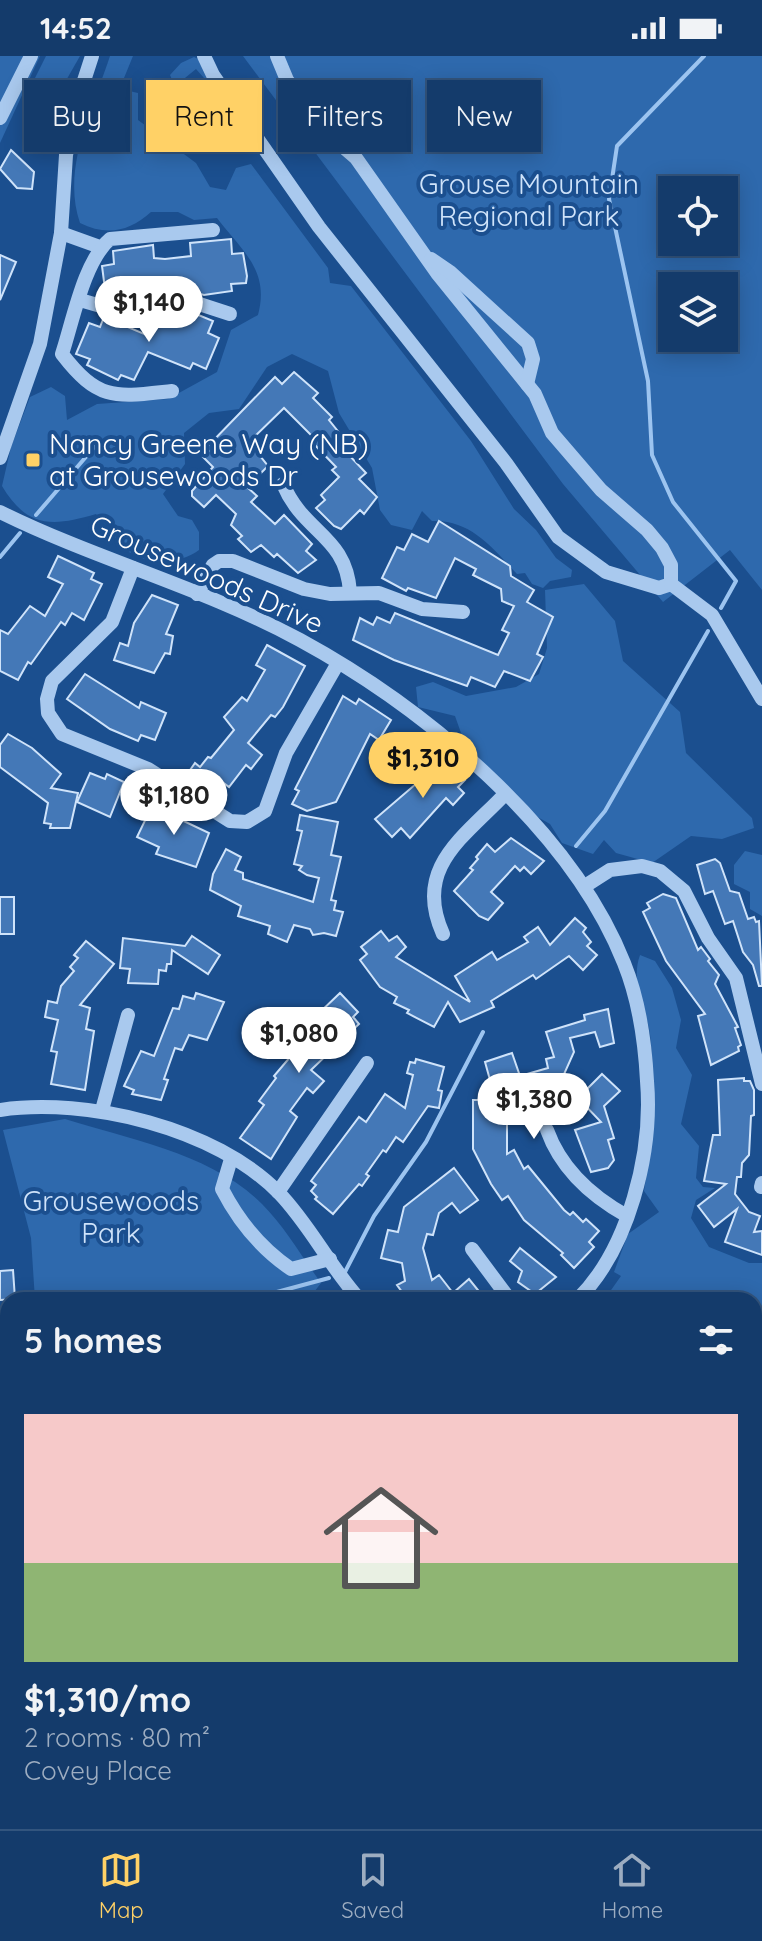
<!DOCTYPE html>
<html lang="en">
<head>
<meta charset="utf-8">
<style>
  body { margin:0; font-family:Quicksand,sans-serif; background:#1d4271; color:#f1f3f6; height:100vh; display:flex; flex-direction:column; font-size:30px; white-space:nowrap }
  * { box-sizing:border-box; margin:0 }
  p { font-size:26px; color:#9dadc1 }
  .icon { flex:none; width:44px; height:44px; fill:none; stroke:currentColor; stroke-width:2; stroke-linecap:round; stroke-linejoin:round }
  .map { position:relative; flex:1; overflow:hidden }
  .sheet { position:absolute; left:0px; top:1236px; width:762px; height:538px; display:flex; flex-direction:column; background:#143b6b; border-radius:24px 24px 0 0; box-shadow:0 4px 20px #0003,0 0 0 2px #33557e }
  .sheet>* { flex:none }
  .top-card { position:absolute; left:24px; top:24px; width:714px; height:72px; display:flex; gap:16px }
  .controls { position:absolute; left:658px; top:120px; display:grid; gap:16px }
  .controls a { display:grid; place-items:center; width:80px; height:80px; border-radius:0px; background:#143b6b; box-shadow:0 4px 20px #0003,0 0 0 2px #33557e; font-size:40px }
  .price { position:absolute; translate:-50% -68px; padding:0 18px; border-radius:28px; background:#fff; color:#222; font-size:26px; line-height:52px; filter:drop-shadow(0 2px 4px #0008) }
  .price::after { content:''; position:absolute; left:50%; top:48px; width:24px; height:18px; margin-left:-12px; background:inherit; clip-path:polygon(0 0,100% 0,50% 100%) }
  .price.current { background:#ffd166; color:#111 }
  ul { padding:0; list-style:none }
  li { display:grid; align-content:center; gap:16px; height:424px; padding:0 24px }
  li span { display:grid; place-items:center; height:248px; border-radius:0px; color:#555 }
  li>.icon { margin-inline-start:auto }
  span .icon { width:144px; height:144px; fill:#fffc; stroke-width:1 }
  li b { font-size:34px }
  h2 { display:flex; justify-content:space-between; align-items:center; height:96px; padding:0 24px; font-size:34px }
  .tag { padding:0 28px; border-radius:0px; background:#143b6b; box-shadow:0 4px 20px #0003,0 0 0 2px #33557e; font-size:28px; line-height:72px }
  .tag.current { background:#ffd166; color:#111 }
  .status { display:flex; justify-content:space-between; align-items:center; height:56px; padding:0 40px; background:#143b6b; direction:ltr }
  .status svg { height:22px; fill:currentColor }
  .dock { display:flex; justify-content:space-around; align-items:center; height:112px; border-top:2px solid #33557e; background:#143b6b; font-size:22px; color:#9dadc1 }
  .dock a { display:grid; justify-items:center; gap:4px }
  .dock .current { color:#ffd166 }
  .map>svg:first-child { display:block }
</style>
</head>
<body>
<div class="status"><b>14:52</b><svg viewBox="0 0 49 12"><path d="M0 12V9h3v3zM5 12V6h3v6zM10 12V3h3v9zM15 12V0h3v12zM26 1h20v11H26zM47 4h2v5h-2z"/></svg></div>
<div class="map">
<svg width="762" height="1773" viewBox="0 0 762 1773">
  <rect width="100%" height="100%" fill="#1b4f8f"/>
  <g fill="#2e69ad" fill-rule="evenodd">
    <polygon points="0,0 40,0 0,87"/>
    <polygon points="46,0 80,0 60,35 53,75 43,83 27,78 25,42"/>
    <path d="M110 0H133L124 22 125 34 138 37V64L196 107 210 131 226 134 236 112 251 108 328 212 330 227 351 230 471 385 514 453 536 474 556 502 572 514 571 521 550 525 543 532 532 528 525 517 517 518C493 492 470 463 432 465L422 455 412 474 391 469 380 454 372 412 339 357 328 315 292 298 267 311 239 353 209 357 184 377 185 408 163 438 178 460 192 464 199 476V494C177 510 140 510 121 489 112 479 105 468 96 458 52 471 27 472 2 430L11 391 30 341 51 331 65 340 67 364 97 348 168 343 217 316 231 274 258 259C270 214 242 195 217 162L194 164 178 156H151C129 176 106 180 80 167 61 112 93 52 110 0Z"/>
    <path d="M243 0H762V534L730 494 663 546 563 428ZM672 134H724V186H672ZM672 230H724V282H672Z"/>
    <polygon points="194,1 214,11 224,45 210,58 202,56 211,45 212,31 196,13 180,26 173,26 170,19 181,7"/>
    <polygon points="584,528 615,565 623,605 680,656 686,697 752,762 754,772 722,783 691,780 652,807 616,797 604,784 593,798 562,787 550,768 534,759 466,691 455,660 418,651 416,631 433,626 466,640 516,631 539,618 547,592 545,534"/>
    <polygon points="745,795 762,799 762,860 750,853 750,836 734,828 734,809"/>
    <path d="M640 899 655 905 672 932 681 964 676 992 692 1019 681 1068 699 1090 696 1122 703 1131 715 1132 696 1144 691 1162 709 1191 749 1207H762V1299L754 1288V1244H707L702 1235 688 1244H604L621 1220 614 1216 628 1178 659 1156 644 1135C653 1082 656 1032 650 978 646 951 630 927 640 899Z"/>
    <path d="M65 1063C128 1083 213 1098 262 1148 285 1171 302 1201 321 1227L308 1244H35L31 1182 3 1074Z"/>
    <polygon points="8,1366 8,1766 177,1766 178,1773 0,1773 0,1379"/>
    <polygon points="762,1757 762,1773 617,1773 621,1766 754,1766 754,1759"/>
  </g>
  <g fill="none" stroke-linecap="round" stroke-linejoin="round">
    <g stroke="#9cc4f0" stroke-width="4">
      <polyline points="704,0 617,90 609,143 648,325 652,399 673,446 736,525 721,552"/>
      <polyline points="36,459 97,388"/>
      <polyline points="0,501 20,477"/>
      <polyline points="576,790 605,755 708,575"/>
      <polyline points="345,1216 374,1160 426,1086 483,976"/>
      <polyline points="247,1244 329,1222"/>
      <polyline points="0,1651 8,1639"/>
      <polyline points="651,1773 653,1766"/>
    </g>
  </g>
  <g fill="#4478b7" stroke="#cfe3fa" stroke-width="2">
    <polygon points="11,94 34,116 32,133 17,132 0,113"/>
    <polygon points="231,183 232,198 243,197 247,220 246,227 231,228 232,235 204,239 182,233 124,246 106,241 102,210 114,208 113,195 153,189 154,202 165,203 191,200 190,187"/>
    <polygon points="0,199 16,206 0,244"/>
    <polygon points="184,253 213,265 208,277 219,282 206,313 193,307 190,313 148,296 134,324 121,319 118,324 87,309 90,303 76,298 89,267 100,271 104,261 149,280 158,261"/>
    <polygon points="294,316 318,337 313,342 332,361 329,364 349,389 345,395 366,417 359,423 377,441 364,458 360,454 341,473 334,470 316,452 325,444 321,439 339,421 332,414 336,411 311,385 314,382 284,352 249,386 268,410 247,431 257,440 251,446 275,468 284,459 312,488 306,495 316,504 298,517 277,498 274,501 261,489 251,496 238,483 242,480 231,469 236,458 216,439 204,451 192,440 192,435 213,411 203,401 209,395 206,392 275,321 282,328"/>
    <polygon points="439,465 510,510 511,520 534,534 527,546 553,561 537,598 543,601 530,625 504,615 495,631 471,621 467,630 394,604 353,584 360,562 373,569 377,561 390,567 395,557 498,599 509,577 502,574 514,550 502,545 501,533 473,519 476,513 455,502 436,542 408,532 406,535 382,522 397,491 404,494 412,478 428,486"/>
    <polygon points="58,500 94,517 91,523 102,528 84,564 72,557 65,569 61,566 31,608 28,606 18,624 0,615 0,574 8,578 30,550 45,560 63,528 48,521"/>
    <polygon points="152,539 178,549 166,578 173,580 170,598 165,597 154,617 114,604 120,587 128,590 134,567"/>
    <polygon points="267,589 305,610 283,651 275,661 271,659 248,687 262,699 251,713 246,709 229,731 221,725 212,736 188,717 195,707 200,711 208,701 211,702 234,674 224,661 242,641 247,645 265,614 256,609"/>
    <polygon points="85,618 139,652 141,646 166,657 155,684 141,679 138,685 110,673 67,643"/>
    <polygon points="343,640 356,648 359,643 391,664 379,684 370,678 336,746 307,755 292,748 299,735 295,733"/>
    <polygon points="8,678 32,692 61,718 51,732 78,737 70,772 50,772 51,768 44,767 48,747 0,711 0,689"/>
    <polygon points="445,703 465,724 458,731 464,737 453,749 446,742 410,782 401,772 392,781 375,763"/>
    <polygon points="90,717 105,723 107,718 124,726 110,761 77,746"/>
    <polygon points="152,750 209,777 196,811 156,798 159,791 137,781"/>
    <polygon points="300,759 338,766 331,799 341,801 331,844 336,845 334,854 343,856 336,880 324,877 313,879 310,873 294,869 287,886 268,878 270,870 238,860 241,850 210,834 213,818 226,793 241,801 235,814 243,817 243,823 313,846 319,822 307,819 299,814 302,810 294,808 302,775 297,774"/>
    <polygon points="511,782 544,805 531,818 524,811 520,815 515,810 491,836 503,847 488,864 479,860 454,835 473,814 470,812 478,803 476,801 487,788 495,796"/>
    <polygon points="715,803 720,807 730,835 739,837 748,863 754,861 756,866 759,865 762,930 759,930 753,909 743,896 733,865 725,868 713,835 705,838 697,809"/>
    <polygon points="663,838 676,842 698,894 701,891 710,903 708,905 719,919 715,928 738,971 735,972 741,989 738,991 739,995 711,1009 698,960 705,958 666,905 643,856 650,852 647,847"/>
    <rect x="0" y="841" width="14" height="37"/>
    <polygon points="575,862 586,872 583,876 591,886 587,890 597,899 583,914 569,900 536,923 533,919 491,945 494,951 460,966 448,946 434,971 407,957 409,954 394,947 397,941 380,931 360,904 367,898 361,891 381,875 389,885 397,880 406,891 396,901 470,946 455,920 492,896 497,904 528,886 524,881 538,871 550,889"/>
    <polygon points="192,880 220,899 208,918 172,894 171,908 167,908 166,915 159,914 158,928 128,927 130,913 120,912 123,882 185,890"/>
    <polygon points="86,885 114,908 80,949 90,952 86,973 94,975 85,1034 51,1028 57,996 51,995 58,964 45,961 48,945 57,947 61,930 74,915 70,911 78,902 74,899"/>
    <polygon points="196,937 224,946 207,984 189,979 182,994 175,992 164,1023 168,1024 161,1044 132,1038 134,1034 124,1030 141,995 154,1000 173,952 179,953 183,940 194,943"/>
    <polygon points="340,937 358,956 353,961 359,968 311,1014 324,1025 313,1037 307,1032 290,1055 297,1061 271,1103 240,1082 264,1049 259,1045 276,1022 274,1020 297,993 290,985"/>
    <polygon points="608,953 614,987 600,991 595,976 570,982 574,996 561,1025 515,1036 490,1062 507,1062 507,1098 514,1094 524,1113 528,1110 564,1154 570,1159 573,1156 583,1166 586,1163 599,1175 589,1186 594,1191 574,1212 561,1199 563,1197 524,1164 508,1140 502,1144 491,1128 473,1093 473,1044 501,1044 486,1029 490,1024 485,1006 512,997 520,1020 548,1012 546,1003 554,1001 546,976 585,964 584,959"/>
    <polygon points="416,1003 444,1011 438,1034 442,1035 439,1052 428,1050 403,1086 396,1081 386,1096 383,1094 366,1118 369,1120 362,1130 359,1128 333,1158 315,1143 317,1141 311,1135 316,1129 311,1125 359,1061 366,1066 385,1038 405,1052 413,1019 407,1017 410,1006 415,1007"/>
    <polygon points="602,1018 620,1035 604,1050 614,1082 608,1084 614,1104 608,1112 591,1116 575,1074 601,1066 578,1042"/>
    <polygon points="744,1022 744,1025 750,1025 754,1034 754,1059 751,1060 749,1099 742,1107 741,1121 737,1121 735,1138 749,1156 760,1160 754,1176 762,1175 762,1199 725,1186 737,1153 714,1171 698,1150 726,1128 704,1125 713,1079 720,1079 718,1024"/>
    <polygon points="454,1112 478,1144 460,1157 452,1147 439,1157 433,1179 427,1178 423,1192 432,1224 439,1219 453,1237 469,1223 486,1244 424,1244 420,1239 408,1244 397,1229 405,1225 402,1207 381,1202 388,1174 398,1176 404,1151"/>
    <polygon points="520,1192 556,1221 535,1238 518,1226 522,1215 510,1205"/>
    <polygon points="13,1214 15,1243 0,1244 0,1215"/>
  </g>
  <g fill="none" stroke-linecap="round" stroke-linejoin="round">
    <g stroke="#a9c9ee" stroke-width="14">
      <polyline points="204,0 213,19 319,171 506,407 558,481 606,516 659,532 671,528 671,509 662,492 647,474 601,434 552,377 535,338 437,217 356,102 334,83 287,24 277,0"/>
      <polyline points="0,62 31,0"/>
      <polyline points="61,177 100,191"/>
      <polyline points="431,203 450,216 528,287 533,303 527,328"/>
      <polyline points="80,244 132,259 184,243 230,258"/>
      <path d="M172 335C116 341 99 346 62 298 73 265 84 205 110 183L213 174"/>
      <polyline points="0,402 40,288 61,177 66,99 79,40 92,0"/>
      <path d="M283 428C304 478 346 479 350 536"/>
      <path d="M0 456C97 504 204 532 300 584 425 652 571 773 624 907 639 944 645 986 647 1025 653 1096 629 1193 577 1244"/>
      <polyline points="133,512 112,566 52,625 47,643 48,657 62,678 148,713 230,765 247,766 265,755 286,697 338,607"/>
      <polyline points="671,528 712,559 762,643"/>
      <polyline points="197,538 213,509 219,505 233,505 304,533 330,538 379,537 422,553 463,556"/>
      <polyline points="585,830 610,814 642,810 660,815 684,835 708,882 736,922 762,1028"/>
      <path d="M443 878C413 812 463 782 505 738"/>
      <path d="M0 1054C87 1041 216 1072 279 1137 310 1169 330 1211 360 1244"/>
      <polyline points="102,1054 128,959"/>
      <path d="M547 1074C561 1113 591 1140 627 1160"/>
      <path d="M231 1103 222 1133C239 1166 260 1192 291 1213L330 1203"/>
      <polyline points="761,1131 762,1127"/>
      <polyline points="278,1136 367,1007"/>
      <polyline points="472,1193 510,1244"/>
      <polyline points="754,1465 762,1478"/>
      <polyline points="754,1644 762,1638"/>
      <polyline points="274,1766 276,1773"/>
    </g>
  </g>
  <rect fill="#ffd166" stroke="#1b4f8f" stroke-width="3" x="25" y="396" width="16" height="16" rx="4"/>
  <g text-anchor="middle" stroke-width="8" stroke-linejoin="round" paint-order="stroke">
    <g font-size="28" fill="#cfe3fa" stroke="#1b4f8f">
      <text x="529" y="138">Grouse Mountain<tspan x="529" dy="32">Regional Park</tspan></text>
      <text x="111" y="1155">Grousewoods<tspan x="111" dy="32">Park</tspan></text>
    </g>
    <g font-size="28" fill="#fff" stroke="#1b4f8f" text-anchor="start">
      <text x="49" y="398">Nancy Greene Way (NB)<tspan x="49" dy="32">at Grousewoods Dr</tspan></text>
    </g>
    <g font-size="28" fill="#fff" stroke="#1b4f8f">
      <text transform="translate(207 518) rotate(24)" y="10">Grousewoods Drive</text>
    </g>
  </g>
</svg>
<div class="controls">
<a><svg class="icon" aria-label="locate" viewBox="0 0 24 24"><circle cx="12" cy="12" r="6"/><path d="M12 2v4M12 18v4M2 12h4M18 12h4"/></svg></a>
<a><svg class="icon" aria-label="layers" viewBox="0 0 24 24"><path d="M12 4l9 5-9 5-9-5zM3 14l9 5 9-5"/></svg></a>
</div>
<b class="price" style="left:149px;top:288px">$1,140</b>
<b class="price current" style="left:423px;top:744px">$1,310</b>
<b class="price" style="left:174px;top:781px">$1,180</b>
<b class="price" style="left:299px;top:1019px">$1,080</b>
<b class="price" style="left:534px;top:1085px">$1,380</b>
<div class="top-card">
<a class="tag">Buy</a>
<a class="tag current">Rent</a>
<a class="tag">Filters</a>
<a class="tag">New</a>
</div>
<section class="sheet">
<h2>5 homes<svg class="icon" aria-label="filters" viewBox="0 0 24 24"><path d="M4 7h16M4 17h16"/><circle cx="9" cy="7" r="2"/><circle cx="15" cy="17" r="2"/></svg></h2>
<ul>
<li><span style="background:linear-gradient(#f6c9c9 60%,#8fb573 0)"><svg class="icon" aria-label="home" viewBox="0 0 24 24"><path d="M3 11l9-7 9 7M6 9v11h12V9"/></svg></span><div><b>$1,310/mo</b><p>2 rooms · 80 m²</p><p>Covey Place</p></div></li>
</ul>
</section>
</div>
<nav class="dock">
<a class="current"><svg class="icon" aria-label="map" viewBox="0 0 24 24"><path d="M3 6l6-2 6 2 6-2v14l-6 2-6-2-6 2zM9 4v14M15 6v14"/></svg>Map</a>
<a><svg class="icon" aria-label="saved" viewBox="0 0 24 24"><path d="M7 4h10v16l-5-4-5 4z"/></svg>Saved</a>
<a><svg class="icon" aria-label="home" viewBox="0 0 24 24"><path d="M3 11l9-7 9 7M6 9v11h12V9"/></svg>Home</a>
</nav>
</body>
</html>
